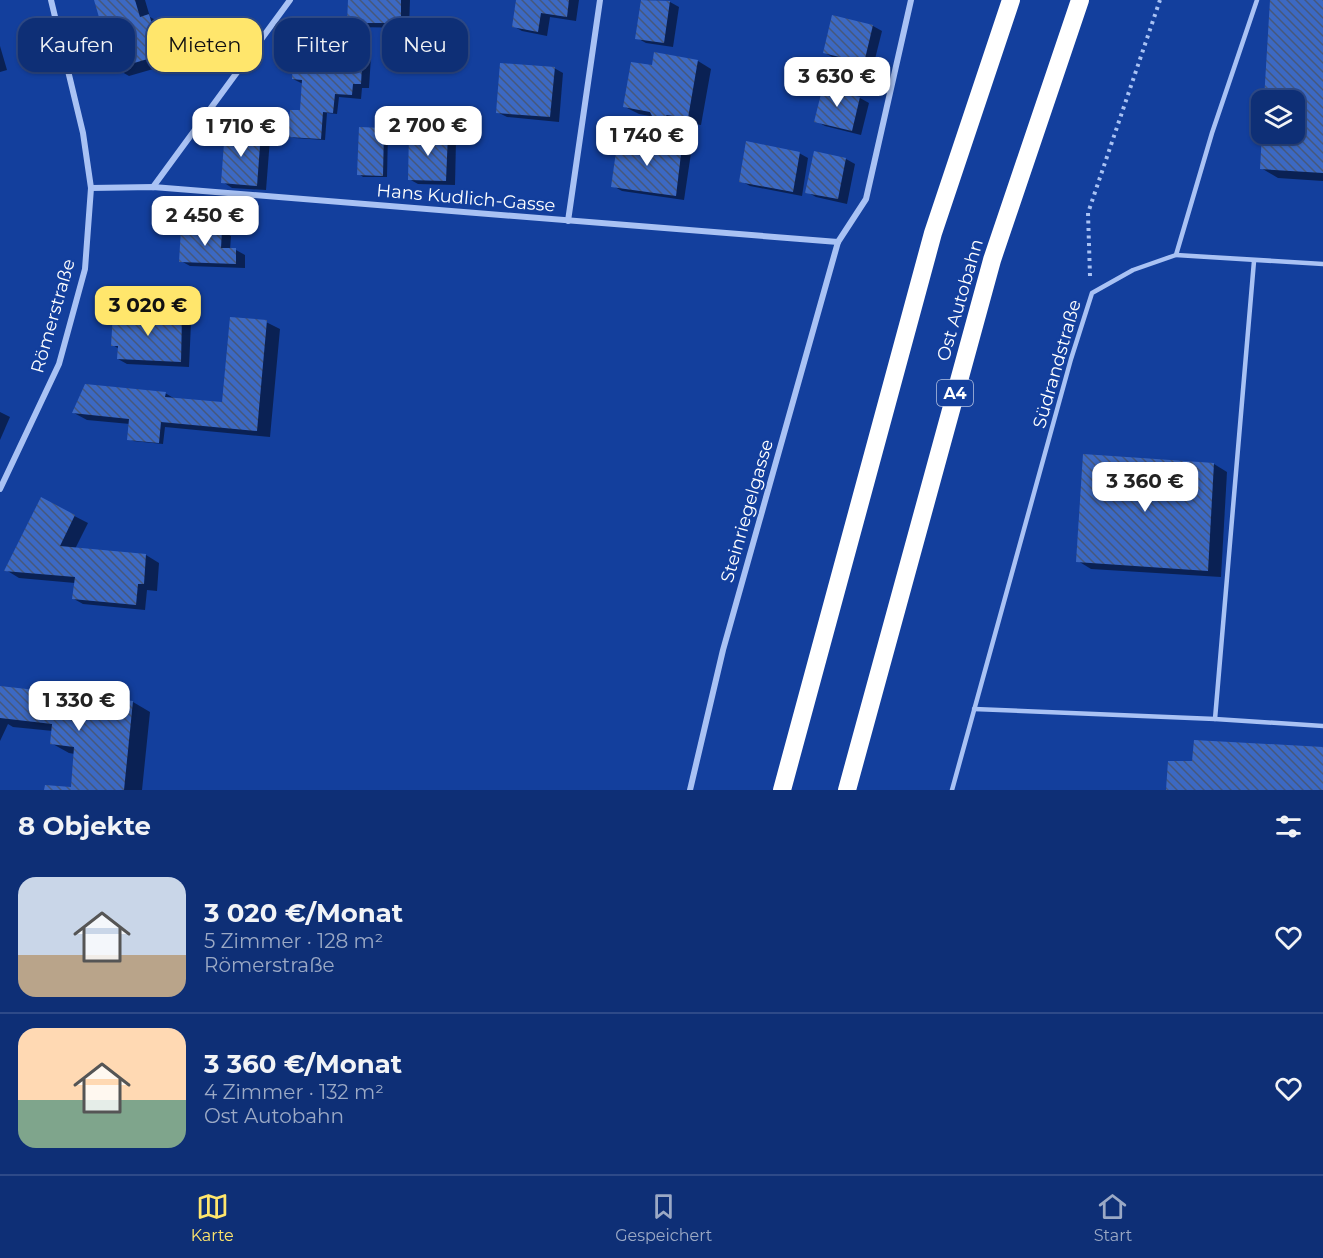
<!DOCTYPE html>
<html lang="de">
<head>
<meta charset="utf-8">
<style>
  body { margin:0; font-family:Montserrat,sans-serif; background:#1c3b7e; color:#f1f3f6; height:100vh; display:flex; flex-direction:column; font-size:22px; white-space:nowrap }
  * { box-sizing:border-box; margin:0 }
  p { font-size:20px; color:#9ba9c5 }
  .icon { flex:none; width:33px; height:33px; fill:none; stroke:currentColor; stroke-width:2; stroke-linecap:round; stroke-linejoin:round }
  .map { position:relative; height:790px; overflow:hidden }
  .drawer { display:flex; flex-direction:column; background:#0e2f76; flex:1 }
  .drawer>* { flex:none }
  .hud { position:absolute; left:18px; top:18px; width:600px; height:54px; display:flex; gap:12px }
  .controls { position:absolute; left:1251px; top:90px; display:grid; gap:12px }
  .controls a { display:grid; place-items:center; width:54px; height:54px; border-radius:12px; background:#0e2f76; box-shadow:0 2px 4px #0004,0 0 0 2px #2e4a88; font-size:30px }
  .price { position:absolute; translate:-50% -51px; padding:0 14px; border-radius:12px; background:#fff; color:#222; font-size:20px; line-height:39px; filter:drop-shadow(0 2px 3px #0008) }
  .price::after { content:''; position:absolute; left:50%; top:36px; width:18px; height:14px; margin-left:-9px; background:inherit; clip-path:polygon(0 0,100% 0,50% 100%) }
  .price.current { background:#ffe66c; color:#111 }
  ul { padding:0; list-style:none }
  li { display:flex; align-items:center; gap:18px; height:150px; padding:0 18px }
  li+li { border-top:2px solid #2e4a88 }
  li span { display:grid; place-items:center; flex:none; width:168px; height:120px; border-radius:18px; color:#555 }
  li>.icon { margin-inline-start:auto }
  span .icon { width:72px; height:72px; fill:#fffc; stroke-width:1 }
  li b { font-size:26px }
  h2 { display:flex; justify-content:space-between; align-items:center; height:72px; padding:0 18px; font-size:26px }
  .tag { padding:0 21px; border-radius:18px; background:#0e2f76; box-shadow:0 2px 4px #0004,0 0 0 2px #2e4a88; font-size:21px; line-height:54px }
  .tag.current { background:#ffe66c; color:#111 }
  .menu { display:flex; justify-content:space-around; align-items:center; height:84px; border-top:2px solid #2e4a88; background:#0e2f76; font-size:16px; color:#9ba9c5 }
  .menu a { display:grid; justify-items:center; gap:3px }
  .menu .current { color:#ffe66c }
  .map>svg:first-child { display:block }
</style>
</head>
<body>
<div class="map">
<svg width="1323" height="790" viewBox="0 0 1323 790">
  <defs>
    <pattern id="building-back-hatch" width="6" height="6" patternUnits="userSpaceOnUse" patternTransform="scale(1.5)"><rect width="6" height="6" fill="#3c69c3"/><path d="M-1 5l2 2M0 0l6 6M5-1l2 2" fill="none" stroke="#46587c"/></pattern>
  </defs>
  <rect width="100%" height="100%" fill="#133f9d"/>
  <g fill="#0007">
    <polygon points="96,0 145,0 150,17 163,24 174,63 129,76 115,68"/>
    <polygon points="349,0 410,0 409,28 358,27 349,22"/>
    <polygon points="517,0 579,0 576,21 550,17 547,36 522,31 513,26"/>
    <polygon points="642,0 670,2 679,7 673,47 646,43 637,38"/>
    <polygon points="1271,0 1323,2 1323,181 1278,178 1261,168 1263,134 1294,134 1294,100 1265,100"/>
    <polygon points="833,17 873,26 882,31 873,67 834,58 825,53"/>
    <polygon points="356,37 365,42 364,51 371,56 369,88 362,88 361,99 339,97 337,114 327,113 325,140 294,138 290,136 301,112 303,84 293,79 305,47"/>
    <polygon points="0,46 7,70 0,72"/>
    <polygon points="698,61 711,69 701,125 681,122 675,126 668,125 655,117 639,114 625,107 653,67"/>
    <polygon points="554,68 563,73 559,122 507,117 497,112"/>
    <polygon points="840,87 849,92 848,96 860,98 869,103 861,135 825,126 816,121"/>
    <polygon points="384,130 388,132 387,177 363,177 359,174"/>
    <polygon points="261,134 270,139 266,190 232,188 223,182"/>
    <polygon points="447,135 456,140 455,185 418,184 409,179"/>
    <polygon points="619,139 682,148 691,153 684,200 622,191 613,186"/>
    <polygon points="799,153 808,158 802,196 750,186 741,181"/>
    <polygon points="815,153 846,159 855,164 847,204 816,197 807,192"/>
    <polygon points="222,231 231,236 230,250 236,250 245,255 245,268 190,266 181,261"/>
    <polygon points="114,315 182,318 191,323 189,367 127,364 118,359 119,349 113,345"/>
    <polygon points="266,322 280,329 270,437 165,427 163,444 133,441 129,439 130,424 87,420 74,413 165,393 177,400 224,404"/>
    <polygon points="0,412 10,417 0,440"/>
    <polygon points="1084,456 1214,464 1227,472 1221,577 1091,569 1078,561"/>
    <polygon points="41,499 88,523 75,549 146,555 159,563 157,591 147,590 145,610 83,604 74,599 75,583 19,578 6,570"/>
    <polygon points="0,688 133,702 150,712 142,790 46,790 72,788 75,754 69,753 51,743 53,731 13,727 8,724 0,741"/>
  </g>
  <g fill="url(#building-back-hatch)">
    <polygon points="94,0 135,0 140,17 149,14 161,55 114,69"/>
    <polygon points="348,0 401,0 401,23 347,23"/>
    <polygon points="516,0 569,0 567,17 541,13 538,32 512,27"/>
    <polygon points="641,0 670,1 664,43 635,39"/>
    <polygon points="1270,0 1323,0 1323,173 1260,169 1262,134 1294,134 1294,100 1264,100"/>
    <polygon points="832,15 873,25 864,63 823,53"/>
    <polygon points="305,32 356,36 355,49 363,49 361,84 353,84 352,95 335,94 333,113 323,112 321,139 288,137 290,110 300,110 302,80 292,79 294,44 304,45"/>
    <polygon points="654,52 698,60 688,118 667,115 661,119 653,118 650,112 623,107 631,62 652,65"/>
    <polygon points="500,63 555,67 550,117 496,113"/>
    <polygon points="824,82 841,86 839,92 860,97 852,131 814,122"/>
    <polygon points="359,127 384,128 383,176 357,175"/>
    <polygon points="225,130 261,132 257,186 221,183"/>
    <polygon points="409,132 448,134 446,181 408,180"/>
    <polygon points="618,138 682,146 676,196 611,187"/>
    <polygon points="746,141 800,152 793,192 739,182"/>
    <polygon points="814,151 846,158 838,199 805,193"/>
    <polygon points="181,228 222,230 221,248 236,248 236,264 179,262"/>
    <polygon points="113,313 182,316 181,362 117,359 118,346 111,346"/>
    <polygon points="230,317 267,320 257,431 161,422 159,443 127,440 129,419 72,413 85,384 166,392 165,397 222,402"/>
    <polygon points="1083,454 1214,463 1208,571 1076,562"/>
    <polygon points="41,497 75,515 60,546 146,554 144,584 138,584 136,605 72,599 75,577 4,571"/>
    <polygon points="0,686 133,701 124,790 44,790 45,785 71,787 74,747 50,744 52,724 0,718"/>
    <polygon points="1194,740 1323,747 1323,790 1166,790 1168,761 1192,761"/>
  </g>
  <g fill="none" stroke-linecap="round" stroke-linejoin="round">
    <polyline stroke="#a9c2f4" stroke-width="4" stroke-dasharray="3 4.5" stroke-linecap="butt" points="1090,276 1088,213 1160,0"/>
    <g stroke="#a9c2f4" stroke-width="4.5">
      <polyline points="1176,255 1323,264"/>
      <polyline points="974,709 1215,719 1323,726"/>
      <polyline points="1215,719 1254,261"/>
      <polyline points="952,790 1071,359 1092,293 1133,270 1176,255 1212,133 1257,0"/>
    </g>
    <g stroke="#a9c2f4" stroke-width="6">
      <polyline points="153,187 290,0"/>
      <polyline points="91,188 153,187 838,242"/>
      <polyline points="568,221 600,0"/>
      <polyline points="0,489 59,364 85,269 91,188 83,133 51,0"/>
      <polyline points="690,790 723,650 838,242 866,199 911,0"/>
    </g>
    <g stroke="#fff" stroke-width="18">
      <polyline points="782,790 933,233 1011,0"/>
      <polyline points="847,790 992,260 1080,0"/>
    </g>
  </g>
  <g text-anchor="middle" stroke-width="4.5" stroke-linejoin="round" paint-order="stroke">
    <rect fill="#133f9d" stroke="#b8c5e2" stroke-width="1.5" x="937" y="380" width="36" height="26" rx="4.5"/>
    <g font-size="16" font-weight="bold" fill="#fff">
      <text x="955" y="399">A4</text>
    </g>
    <g font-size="18" fill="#fff" stroke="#133f9d">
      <text transform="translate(466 198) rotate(5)" y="6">Hans Kudlich-Gasse</text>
      <text transform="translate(960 300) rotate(-74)" y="6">Ost Autobahn</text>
      <text transform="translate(53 316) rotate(-74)" y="6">Römerstraße</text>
      <text transform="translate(1057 364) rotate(-74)" y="6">Südrandstraße</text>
      <text transform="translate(747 511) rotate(-74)" y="6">Steinriegelgasse</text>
    </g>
  </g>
</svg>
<div class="controls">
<a><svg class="icon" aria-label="layers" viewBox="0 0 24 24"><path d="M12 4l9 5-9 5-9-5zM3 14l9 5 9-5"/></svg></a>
</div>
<b class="price" style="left:837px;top:108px">3 630 €</b>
<b class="price" style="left:428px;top:157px">2 700 €</b>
<b class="price" style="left:241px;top:158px">1 710 €</b>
<b class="price" style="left:647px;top:167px">1 740 €</b>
<b class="price" style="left:205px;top:247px">2 450 €</b>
<b class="price current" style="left:148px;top:337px">3 020 €</b>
<b class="price" style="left:1145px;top:513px">3 360 €</b>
<b class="price" style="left:79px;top:732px">1 330 €</b>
<div class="hud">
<a class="tag">Kaufen</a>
<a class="tag current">Mieten</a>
<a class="tag">Filter</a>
<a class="tag">Neu</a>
</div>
</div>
<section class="drawer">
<h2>8 Objekte<svg class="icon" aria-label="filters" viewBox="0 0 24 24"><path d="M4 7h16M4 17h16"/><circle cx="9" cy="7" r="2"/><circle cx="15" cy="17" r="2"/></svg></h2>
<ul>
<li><span style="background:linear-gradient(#c9d6e8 65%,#b9a48a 0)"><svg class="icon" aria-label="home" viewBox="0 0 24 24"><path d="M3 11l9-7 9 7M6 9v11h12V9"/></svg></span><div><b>3 020 €/Monat</b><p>5 Zimmer · 128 m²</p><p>Römerstraße</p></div><svg class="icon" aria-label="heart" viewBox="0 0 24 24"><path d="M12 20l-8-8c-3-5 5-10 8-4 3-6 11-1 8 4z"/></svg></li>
<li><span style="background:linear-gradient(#ffd9b3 60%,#7fa58c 0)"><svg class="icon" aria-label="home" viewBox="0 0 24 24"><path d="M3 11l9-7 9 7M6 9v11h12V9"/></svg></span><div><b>3 360 €/Monat</b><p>4 Zimmer · 132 m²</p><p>Ost Autobahn</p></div><svg class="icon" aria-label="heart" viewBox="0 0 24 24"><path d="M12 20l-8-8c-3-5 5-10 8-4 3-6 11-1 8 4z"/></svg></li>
</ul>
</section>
<nav class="menu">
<a class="current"><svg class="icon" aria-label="map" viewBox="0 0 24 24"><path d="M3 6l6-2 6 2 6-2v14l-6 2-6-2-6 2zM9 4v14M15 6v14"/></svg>Karte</a>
<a><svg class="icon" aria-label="saved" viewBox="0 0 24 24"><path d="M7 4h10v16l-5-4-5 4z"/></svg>Gespeichert</a>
<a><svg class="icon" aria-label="home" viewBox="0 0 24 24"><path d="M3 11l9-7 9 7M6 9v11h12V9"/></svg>Start</a>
</nav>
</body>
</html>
